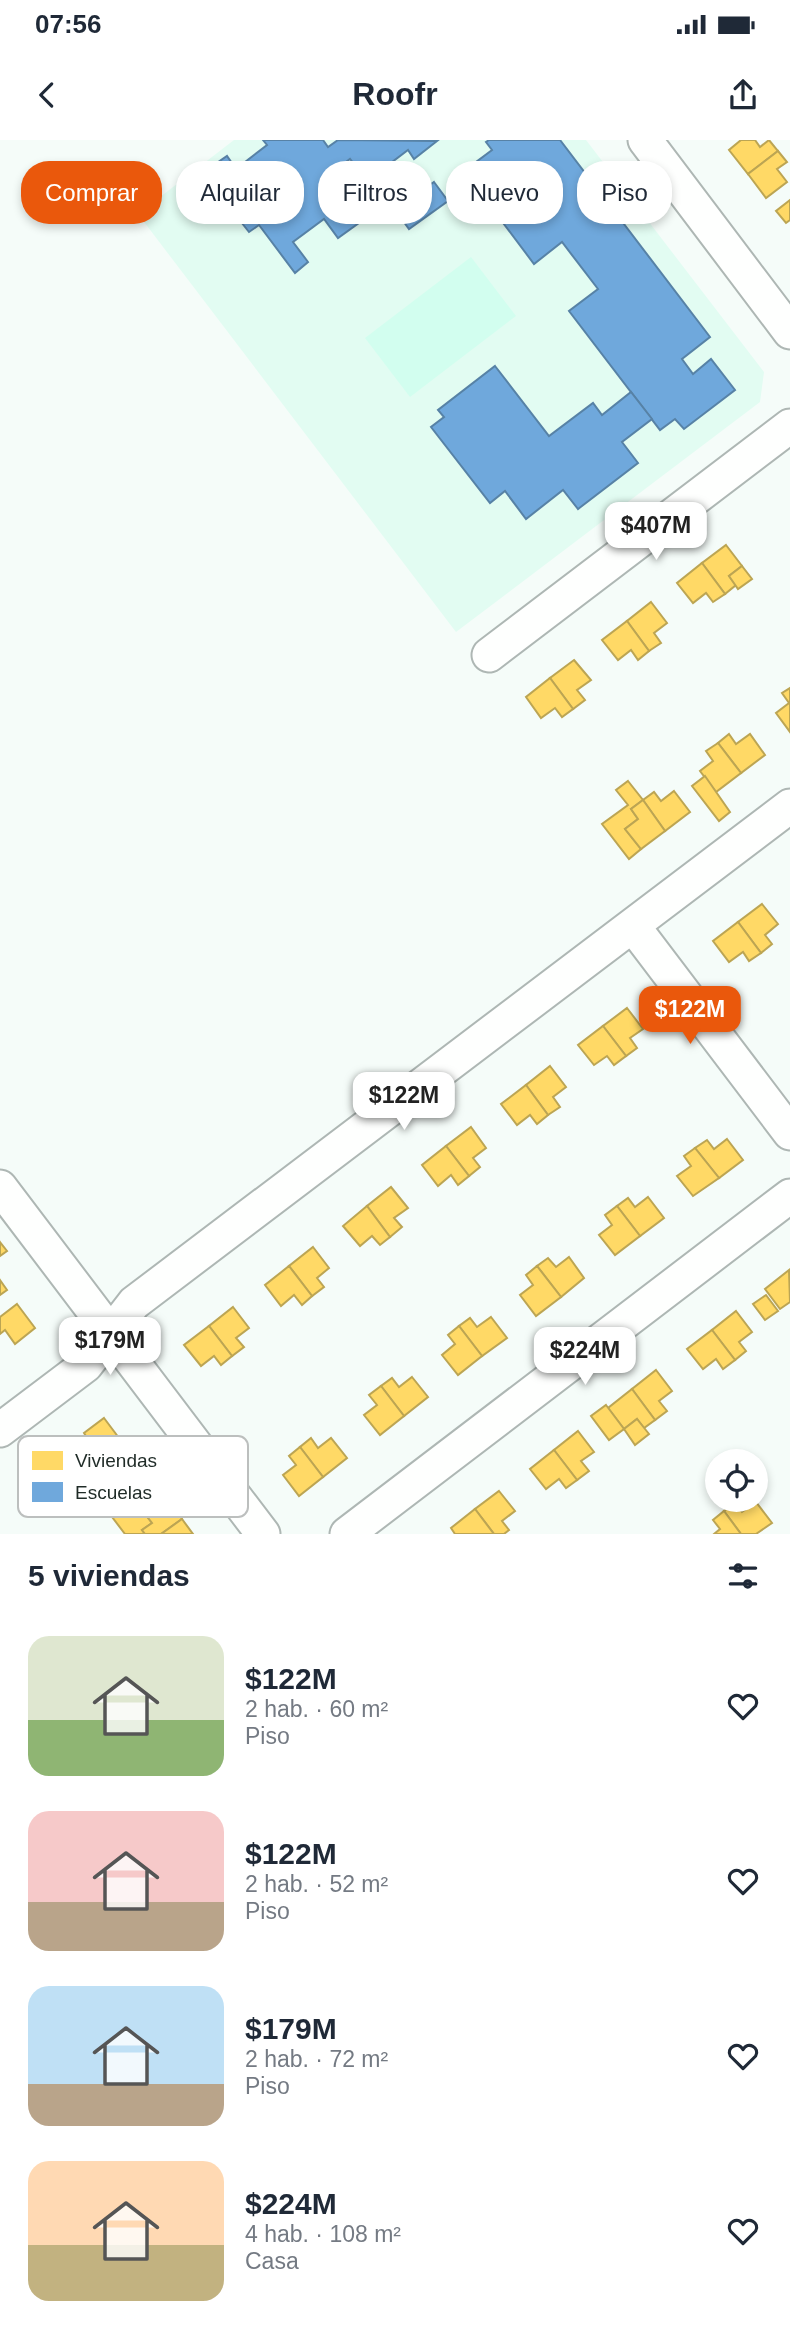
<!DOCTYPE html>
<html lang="es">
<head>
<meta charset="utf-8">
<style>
  body { margin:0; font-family:Arial,sans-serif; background:#f2f2f3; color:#1f2937; height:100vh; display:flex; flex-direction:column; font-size:26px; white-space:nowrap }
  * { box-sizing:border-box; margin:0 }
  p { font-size:23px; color:#747a83 }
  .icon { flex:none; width:38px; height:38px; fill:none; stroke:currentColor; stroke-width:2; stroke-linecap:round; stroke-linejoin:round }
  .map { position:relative; height:1394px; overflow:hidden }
  .drawer { display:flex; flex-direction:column; background:#fff; flex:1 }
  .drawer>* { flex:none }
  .hud { position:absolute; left:21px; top:21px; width:749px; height:63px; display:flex; gap:14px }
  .tools { position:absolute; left:705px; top:1309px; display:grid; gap:14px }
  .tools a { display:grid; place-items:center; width:63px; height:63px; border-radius:50%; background:#fff; box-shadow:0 4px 10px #0003; font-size:35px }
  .price { position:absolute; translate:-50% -60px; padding:0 16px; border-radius:14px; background:#fff; color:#222; font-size:23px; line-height:46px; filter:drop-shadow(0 2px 4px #0008) }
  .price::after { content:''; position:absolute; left:50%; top:42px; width:21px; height:16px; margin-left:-10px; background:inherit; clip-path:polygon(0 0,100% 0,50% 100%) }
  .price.on { background:#ea580c; color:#fff }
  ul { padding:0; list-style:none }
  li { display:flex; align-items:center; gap:21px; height:175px; padding:0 28px }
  li span { display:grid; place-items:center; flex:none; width:196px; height:140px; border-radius:21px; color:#555 }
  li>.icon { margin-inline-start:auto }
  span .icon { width:84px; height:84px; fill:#fffc; stroke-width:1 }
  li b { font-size:30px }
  h2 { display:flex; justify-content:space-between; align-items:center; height:84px; padding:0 28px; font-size:30px }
  .pill { padding:0 24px; border-radius:28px; background:#fff; box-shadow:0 4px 10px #0003; font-size:24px; line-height:63px }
  .pill.on { background:#ea580c; color:#fff }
  .status { display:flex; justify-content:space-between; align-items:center; height:49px; padding:0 35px; background:#fff; direction:ltr }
  .status svg { height:19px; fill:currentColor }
  header { display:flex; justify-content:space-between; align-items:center; height:91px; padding:0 28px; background:#fff; font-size:32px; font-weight:700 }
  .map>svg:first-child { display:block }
</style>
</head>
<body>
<div class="status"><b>07:56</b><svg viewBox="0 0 49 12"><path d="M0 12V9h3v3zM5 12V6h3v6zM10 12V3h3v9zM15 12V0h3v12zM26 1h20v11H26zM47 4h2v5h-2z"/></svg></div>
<header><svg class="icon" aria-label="back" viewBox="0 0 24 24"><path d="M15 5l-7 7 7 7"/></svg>Roofr<svg class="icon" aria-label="share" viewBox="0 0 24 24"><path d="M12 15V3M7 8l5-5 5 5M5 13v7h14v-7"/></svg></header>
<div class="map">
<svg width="790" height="1394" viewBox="0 0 790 1394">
  <rect width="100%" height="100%" fill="#f5fcf9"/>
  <polygon fill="#e2fcf2" points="234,0 586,0 764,232 760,262 456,492 138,74"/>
  <polygon fill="#d2feef" points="471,117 516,176 410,257 365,198"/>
  <g fill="#ffd966" stroke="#bca553" stroke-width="2">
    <polygon points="741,0 755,0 760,7 769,0 778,11 748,34 729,10"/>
    <polygon points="778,11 787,22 777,29 787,42 766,58 748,34"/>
    <polygon points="790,60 790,80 786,83 776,71"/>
    <polygon points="726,405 742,426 729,436 736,445 725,454 702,423"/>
    <polygon points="702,423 725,454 713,462 706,453 693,463 677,443"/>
    <polygon points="742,426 752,439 738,449 729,436"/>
    <polygon points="651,462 667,483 654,493 661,503 649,511 627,481"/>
    <polygon points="627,481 649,511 638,520 631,510 618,520 602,500"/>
    <polygon points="574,520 591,540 577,550 585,560 573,569 550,538"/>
    <polygon points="550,538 573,569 562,577 555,568 541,578 526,557"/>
    <polygon points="790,548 790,592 776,573 789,563 782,553"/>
    <polygon points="729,594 736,604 750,594 765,615 741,633 718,603"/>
    <polygon points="718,603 741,633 716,652 700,631 713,621 706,611"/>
    <polygon points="705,636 730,672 719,681 692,646"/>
    <polygon points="628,641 643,660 631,669 638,679 625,689 641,709 629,719 602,684 628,665 616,650"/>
    <polygon points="674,651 690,672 665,691 643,660 654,652 661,661"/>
    <polygon points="643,660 665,691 641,709 625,689 638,679 631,669"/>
    <polygon points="762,764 778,784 765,795 772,804 761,813 738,782"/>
    <polygon points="738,782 761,813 749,821 743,812 729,822 713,801"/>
    <polygon points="627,868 643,889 630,898 637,908 626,916 603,886"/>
    <polygon points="603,886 626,916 614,925 607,916 594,925 578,905"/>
    <polygon points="550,926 566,947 553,957 560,967 548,975 526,945"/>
    <polygon points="526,945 548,975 537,984 530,975 517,985 501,964"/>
    <polygon points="471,987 486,1008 473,1018 480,1027 469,1036 446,1006"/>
    <polygon points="727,999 743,1020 719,1038 695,1008 707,1000 714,1009"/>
    <polygon points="446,1006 469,1036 458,1045 451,1035 438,1046 422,1025"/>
    <polygon points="695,1008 719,1038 693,1056 677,1036 691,1026 684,1016"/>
    <polygon points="391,1047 408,1068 394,1078 402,1087 390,1097 367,1066"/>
    <polygon points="648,1057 664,1078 640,1096 617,1066 628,1058 635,1067"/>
    <polygon points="367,1066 390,1097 380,1105 372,1096 360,1106 343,1086"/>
    <polygon points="617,1066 640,1096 615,1115 599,1095 612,1085 605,1075"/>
    <polygon points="0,1102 7,1111 0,1116"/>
    <polygon points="313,1107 329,1128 317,1138 324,1147 312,1156 289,1126"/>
    <polygon points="569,1117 584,1138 561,1157 537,1126 548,1118 556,1127"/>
    <polygon points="289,1126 312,1156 302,1165 294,1155 281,1166 265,1145"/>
    <polygon points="537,1126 561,1157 536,1176 520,1155 533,1145 526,1135"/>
    <polygon points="789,1130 790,1162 780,1169 765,1149"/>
    <polygon points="0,1140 7,1150 0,1155"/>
    <polygon points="766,1155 778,1171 765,1180 753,1164"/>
    <polygon points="17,1164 35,1188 15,1204 5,1190 0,1194 0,1177"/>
    <polygon points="233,1167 249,1188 236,1198 244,1207 232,1216 209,1186"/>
    <polygon points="736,1171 752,1192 739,1202 746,1211 735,1220 712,1190"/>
    <polygon points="491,1177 507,1198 482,1216 459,1186 470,1178 477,1187"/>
    <polygon points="209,1186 232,1216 221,1225 214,1216 201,1226 184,1205"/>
    <polygon points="459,1186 482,1216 458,1235 442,1215 455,1204 448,1195"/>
    <polygon points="712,1190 735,1220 723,1229 716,1219 703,1229 687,1209"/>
    <polygon points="656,1230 672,1251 659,1261 667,1271 655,1280 632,1249"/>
    <polygon points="412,1237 428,1257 404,1276 381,1246 392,1238 399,1247"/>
    <polygon points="381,1246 404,1276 380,1295 364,1275 377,1265 369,1255"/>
    <polygon points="632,1249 655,1280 644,1288 637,1279 624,1289 608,1268"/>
    <polygon points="606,1265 624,1289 609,1300 591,1276"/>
    <polygon points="104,1278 122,1302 92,1325 84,1314 93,1307 84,1293"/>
    <polygon points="637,1279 649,1294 635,1305 624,1289"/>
    <polygon points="578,1291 594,1312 581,1321 589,1331 577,1340 554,1310"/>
    <polygon points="311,1298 318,1308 331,1298 347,1318 323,1337 300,1307"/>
    <polygon points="300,1307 323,1337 299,1356 283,1335 296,1325 289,1316"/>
    <polygon points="554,1310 577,1340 566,1348 559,1339 546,1349 530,1329"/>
    <polygon points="153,1340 163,1354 142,1370 152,1383 142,1390 145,1394 125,1394 109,1373"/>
    <polygon points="499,1351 515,1371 502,1381 509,1390 504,1394 494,1394 475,1369"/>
    <polygon points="163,1354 182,1379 161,1394 145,1394 142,1390 152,1383 142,1370"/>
    <polygon points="756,1362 772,1383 756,1394 741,1394 724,1371 735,1363 742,1372"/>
    <polygon points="475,1369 494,1394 455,1394 451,1388"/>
    <polygon points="724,1371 741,1394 714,1394 720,1389 713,1380"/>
    <polygon points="182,1379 193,1394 161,1394"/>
  </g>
  <g fill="#6fa8dc" stroke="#5782a6" stroke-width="2">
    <polygon points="263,0 323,0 328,7 338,0 437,1 414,19 408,10 367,41 350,19 342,25 362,50 348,60 363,80 338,98 324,79 293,102 308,122 295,133 259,85 249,92 234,73 244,65 214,25 227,16 236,29 267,5"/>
    <polygon points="489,0 560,0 710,197 682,219 693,234 711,219 735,250 684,289 675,279 660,290 569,171 598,149 562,102 534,124 464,31 492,10 486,2"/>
    <polygon points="434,42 448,61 409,89 396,71"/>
    <polygon points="495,226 549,296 593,263 602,275 631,252 652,279 622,302 638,323 578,369 563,350 526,379 505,351 490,363 431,287 444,277 438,270"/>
  </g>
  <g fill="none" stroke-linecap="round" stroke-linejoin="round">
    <defs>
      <g id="minor">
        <polyline points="645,0 790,192"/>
        <polyline points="489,515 790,286"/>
        <polyline points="633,786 790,993"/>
        <polyline points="0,1047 263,1394"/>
        <polyline points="0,1290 86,1225 134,1163 790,666"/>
        <polyline points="347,1394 790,1056"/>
      </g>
    </defs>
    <use href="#minor" stroke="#aeb7b4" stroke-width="37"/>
    <use href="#minor" stroke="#fefffe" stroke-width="33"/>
  </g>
  <rect x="18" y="1296" width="230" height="81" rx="10" fill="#fff" stroke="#bcbfbe" stroke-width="2"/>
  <rect x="32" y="1311" width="31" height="19" fill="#ffd966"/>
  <rect x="32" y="1342" width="31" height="20" fill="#6fa8dc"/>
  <g font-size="19" fill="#1f2b27">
    <text x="75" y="1327">Viviendas</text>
    <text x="75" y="1359">Escuelas</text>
  </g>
</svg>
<div class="tools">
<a><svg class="icon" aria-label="locate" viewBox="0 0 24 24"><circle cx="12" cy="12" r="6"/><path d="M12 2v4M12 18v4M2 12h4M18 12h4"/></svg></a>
</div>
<b class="price" style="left:656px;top:422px">$407M</b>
<b class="price on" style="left:690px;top:906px">$122M</b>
<b class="price" style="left:404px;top:992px">$122M</b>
<b class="price" style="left:110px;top:1237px">$179M</b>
<b class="price" style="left:585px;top:1247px">$224M</b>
<div class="hud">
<a class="pill on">Comprar</a>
<a class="pill">Alquilar</a>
<a class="pill">Filtros</a>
<a class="pill">Nuevo</a>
<a class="pill">Piso</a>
</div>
</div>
<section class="drawer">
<h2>5 viviendas<svg class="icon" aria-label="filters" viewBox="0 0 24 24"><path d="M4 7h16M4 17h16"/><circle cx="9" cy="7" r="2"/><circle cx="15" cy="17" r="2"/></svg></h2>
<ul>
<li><span style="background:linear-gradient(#dfe7d0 60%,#8fb573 0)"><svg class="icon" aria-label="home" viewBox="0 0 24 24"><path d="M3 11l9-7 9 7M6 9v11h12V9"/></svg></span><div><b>$122M</b><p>2 hab. · 60 m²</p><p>Piso</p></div><svg class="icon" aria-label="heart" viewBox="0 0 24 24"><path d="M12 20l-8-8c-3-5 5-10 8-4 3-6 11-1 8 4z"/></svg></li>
<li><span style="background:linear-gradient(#f6c9c9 65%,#b9a48a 0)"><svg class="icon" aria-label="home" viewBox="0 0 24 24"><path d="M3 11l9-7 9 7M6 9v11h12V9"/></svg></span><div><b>$122M</b><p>2 hab. · 52 m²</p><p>Piso</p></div><svg class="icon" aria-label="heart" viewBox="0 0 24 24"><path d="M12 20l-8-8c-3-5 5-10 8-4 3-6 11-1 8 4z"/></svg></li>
<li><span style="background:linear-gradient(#bfe0f5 70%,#b9a48a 0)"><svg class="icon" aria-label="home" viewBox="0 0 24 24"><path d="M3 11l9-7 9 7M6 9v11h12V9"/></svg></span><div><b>$179M</b><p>2 hab. · 72 m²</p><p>Piso</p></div><svg class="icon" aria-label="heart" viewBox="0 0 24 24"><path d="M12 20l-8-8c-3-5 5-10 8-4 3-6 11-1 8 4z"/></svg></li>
<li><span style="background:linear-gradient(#ffd9b3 60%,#c2b280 0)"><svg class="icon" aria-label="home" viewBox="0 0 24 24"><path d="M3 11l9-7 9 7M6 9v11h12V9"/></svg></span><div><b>$224M</b><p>4 hab. · 108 m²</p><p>Casa</p></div><svg class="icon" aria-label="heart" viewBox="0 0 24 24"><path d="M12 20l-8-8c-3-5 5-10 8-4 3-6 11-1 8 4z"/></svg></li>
</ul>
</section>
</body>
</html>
